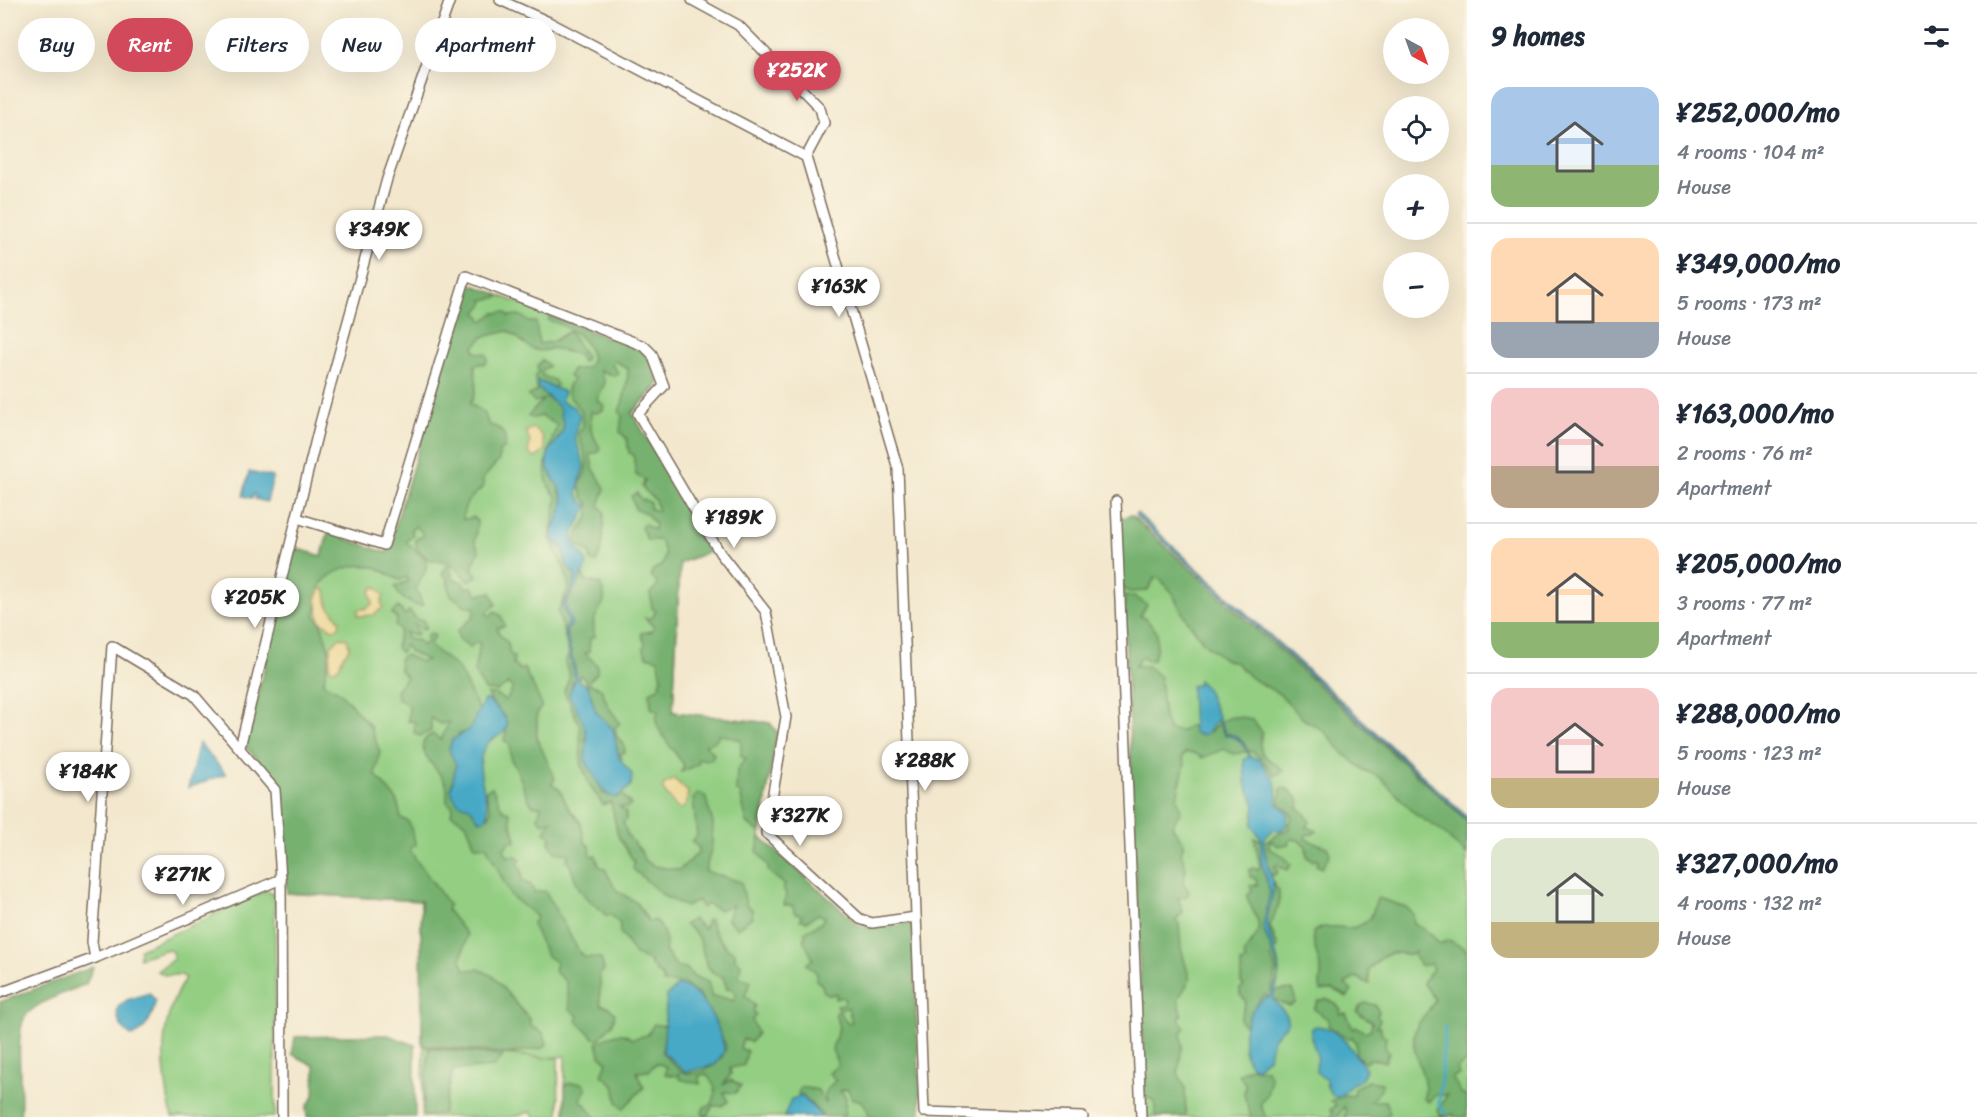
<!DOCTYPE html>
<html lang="en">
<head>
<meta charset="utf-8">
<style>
  body { margin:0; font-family:Sriracha,sans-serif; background:#f2f2f3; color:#1f2937; height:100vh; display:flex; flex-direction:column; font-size:22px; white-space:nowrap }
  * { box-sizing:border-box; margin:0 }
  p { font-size:20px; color:#747a83 }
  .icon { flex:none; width:33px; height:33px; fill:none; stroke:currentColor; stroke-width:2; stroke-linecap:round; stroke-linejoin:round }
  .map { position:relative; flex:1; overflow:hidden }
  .panel { display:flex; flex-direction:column; background:#fff; width:510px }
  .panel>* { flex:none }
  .top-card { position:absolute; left:18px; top:18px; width:570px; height:54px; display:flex; gap:12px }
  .needle { width:39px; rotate:139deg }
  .controls { position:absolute; left:1383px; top:18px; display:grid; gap:12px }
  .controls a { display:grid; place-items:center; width:66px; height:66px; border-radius:50%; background:#fff; box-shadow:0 6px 24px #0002; font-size:30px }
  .price { position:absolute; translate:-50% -51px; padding:0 14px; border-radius:21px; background:#fff; color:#222; font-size:20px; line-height:39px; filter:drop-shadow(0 2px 3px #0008) }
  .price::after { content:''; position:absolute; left:50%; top:36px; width:18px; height:14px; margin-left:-9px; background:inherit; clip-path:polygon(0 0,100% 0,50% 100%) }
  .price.selected { background:#d1495b; color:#fff }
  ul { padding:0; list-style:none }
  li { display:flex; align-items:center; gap:18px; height:150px; padding:0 24px }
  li+li { border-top:2px solid #e0e1e3 }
  li span { display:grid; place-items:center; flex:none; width:168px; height:120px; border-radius:18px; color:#555 }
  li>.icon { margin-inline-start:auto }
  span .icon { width:72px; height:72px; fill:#fffc; stroke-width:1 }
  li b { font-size:26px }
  h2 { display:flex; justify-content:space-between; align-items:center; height:72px; padding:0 24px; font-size:26px }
  .pill { padding:0 21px; border-radius:27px; background:#fff; box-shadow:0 6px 24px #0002; font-size:21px; line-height:54px }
  .pill.selected { background:#d1495b; color:#fff }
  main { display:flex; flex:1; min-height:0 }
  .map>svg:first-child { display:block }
</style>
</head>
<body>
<main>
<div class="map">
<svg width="1467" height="1117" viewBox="0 0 1467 1117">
  <rect width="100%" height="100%" fill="#fcf5e5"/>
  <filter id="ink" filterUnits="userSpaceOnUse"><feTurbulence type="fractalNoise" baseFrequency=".0167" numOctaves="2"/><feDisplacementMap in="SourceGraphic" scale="12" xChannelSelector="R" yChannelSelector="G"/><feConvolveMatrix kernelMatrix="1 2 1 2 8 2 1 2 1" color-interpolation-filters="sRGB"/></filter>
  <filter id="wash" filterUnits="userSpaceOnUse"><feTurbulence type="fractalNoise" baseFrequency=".008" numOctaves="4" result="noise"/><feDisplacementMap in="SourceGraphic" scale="24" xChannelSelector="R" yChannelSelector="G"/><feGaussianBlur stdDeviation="1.35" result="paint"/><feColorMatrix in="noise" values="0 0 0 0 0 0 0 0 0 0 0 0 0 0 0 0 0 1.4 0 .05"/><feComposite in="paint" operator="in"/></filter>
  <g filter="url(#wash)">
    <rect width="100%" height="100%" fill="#f3e8ce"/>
    <g fill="#93ce82" stroke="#677c50" stroke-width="1.5">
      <polygon points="473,285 642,351 648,357 657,388 632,413 710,545 708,552 680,563 673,712 770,723 777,732 760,837 859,925 870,928 912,923 921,1117 565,1117 565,1056 549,1058 558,1058 559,1117 534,1117 531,1112 513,1117 422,1117 424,1047 547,1058 422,1045 421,901 287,893 280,789 276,780 245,746 294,548 322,556 328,533 387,553 467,288"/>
      <polygon points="1131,515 1467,821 1467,1117 1146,1117 1120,519"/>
      <path d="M267 890 275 895V1117H172C161 1068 157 1023 185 978L181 975H165L157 971 173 959V953L168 949 139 958 140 949Z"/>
    </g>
    <g fill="#76b170" stroke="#586e47" stroke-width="1.5">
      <path d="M473 285 497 294 499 297 483 300 484 304 477 312 483 321 494 313 505 312 509 316 520 315 529 322H536L539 344 552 342 569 331 586 358 582 362 578 355 552 348C532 358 523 339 508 331L483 337 474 347 475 352 486 354 488 359 486 363 475 365C475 379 479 391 470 404L484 412 489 425C502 427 507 435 505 448L499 452V460L483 479V487C472 498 463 501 463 520L473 517 477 521 475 542 479 551 472 568 477 576 468 581C456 567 452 559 430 560L417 549 415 540 424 535 416 526 411 529 413 535 406 542 426 559V569L416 589 423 605 419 606C408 602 399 598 395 587L408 581 407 577 400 580C391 577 383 569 374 567 354 562 334 570 321 584L315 615 321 623 330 653 323 683 339 691 370 726 380 752 375 774 397 800 401 818 409 822 416 845 410 848V851L449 905 447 910 467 935 461 960 465 970 478 969 493 976 530 1020V1025L544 1034 547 1044 543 1048 507 1054 422 1045 421 901 287 893 280 789 276 780 245 746 294 548 322 556 328 533 387 553 467 288Z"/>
      <path d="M550 316 642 351 648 357 659 383 632 413 710 545 708 552 680 563 673 712 770 723 777 732 760 833 747 823C745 812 742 803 740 792L736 791 737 770 746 758 741 757V740L720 734 715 741 705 745 714 754 711 760 698 759V764L681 772 684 765C676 754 658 733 656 721 656 717 658 714 658 711L651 708 650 692 658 688 662 678 658 659 647 656 643 648 645 644 641 633 652 631 654 627 645 618H652L656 611 652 608 650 593 658 585 651 576 652 571 663 564 665 553 660 540H647L641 527 645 524 654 530 655 524 646 513 635 509 631 496 637 493 642 501 644 499 650 503V509L658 511 655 500 642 487 645 480 636 475 633 454 629 453 627 439 620 432 622 415 619 411C624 401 628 381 628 369L614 360 612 364 619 374 614 376 600 370 605 383 597 399 604 406 603 410 597 413 591 412C590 432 591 431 600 448L599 452 590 454 593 468 605 488 599 506 604 511C604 525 603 552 596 562L591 561 590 554 577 544 575 538 589 516V503L584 499 579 486C592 459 586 459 578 434L583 427 582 412C576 402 558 392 573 380L569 376 572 370 587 368 592 359C588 336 567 326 548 320Z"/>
      <path d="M542 360 549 366 541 371 543 376 554 380 557 385 546 397 560 406 568 433H562L559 437V491L565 503 554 539 556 544 567 549 580 575 584 576V580L600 584C611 604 598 605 594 621 593 626 594 632 595 637L590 638 589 652 585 653 597 665V673L589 681 590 684 601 688 608 706 620 723 615 728 617 737 624 744 625 752 620 754 622 758 617 760 614 733 595 710 586 681 581 675 577 681 573 680 571 687 580 711 588 715 590 737 584 739 588 745 585 753 595 761 591 771H598L597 781 603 783 602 793 615 798 623 795 631 805 626 808 618 806 626 812V820L623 822 628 836 641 851 644 860 654 866 679 870 698 853 699 848 691 841 697 836 693 799 699 793 705 796 713 823 712 847 705 871 741 882 746 905 752 909V917L737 928 727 919 733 905 719 910 707 904 702 908 698 900 686 907 664 896 633 869 634 862 618 836 611 802 603 805 590 786 581 763 580 726 564 691 570 676 565 663 569 654 558 611 569 586 565 571 550 539 557 497C535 478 550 448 557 425L542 416 533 418 528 416 543 400 535 402 528 396 537 391 535 377 538 371 537 366Z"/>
      <polygon points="1131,515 1467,821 1467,855 1438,828 1416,815 1381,778 1364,770 1344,754 1323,730 1303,719 1281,695 1251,678 1236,663 1224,659 1204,643 1183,614 1171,591 1160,579 1155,578 1147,591 1129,592 1123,588 1120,519"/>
      <path d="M448 565 451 567 452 578 463 582 464 587H472L478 595 491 592 496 604 486 614 491 616 494 611 501 616 505 626 497 628 500 635 508 643 510 655 514 657 513 663 520 670 524 668C530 682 537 692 542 706L537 713V738L555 779 552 784 560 790 568 807 581 823 585 843 590 846 591 856H596L599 866 605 869 616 890 637 903 649 922 655 920C663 927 668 941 665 951L677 967 686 968 693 976 708 982 712 997H721L734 1001 736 994 731 988 727 989 723 977C721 976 717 976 715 974 697 962 709 936 684 925L693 919 704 929 707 920H710L715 933 727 948 735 952V959L741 964 739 977 751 982 745 995 755 1006 753 1010 756 1016 752 1019 757 1033 751 1042 743 1039 740 1048 747 1051 744 1065 730 1068 731 1074 723 1085 731 1080 741 1086 735 1093 724 1092 728 1102 721 1106H713L706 1117 702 1113 704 1107 711 1105C719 1091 715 1085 706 1074L699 1076 700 1084 679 1079V1073L676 1076 665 1074 667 1067 656 1063 649 1071 637 1072 644 1087 623 1109 617 1102 614 1085 602 1075 607 1062 600 1055 597 1043C610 1037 619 1028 632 1039L647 1035 654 1024 663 1026 665 1023 666 1006 669 1034H665L662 1052C665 1056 681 1072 686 1073 703 1075 724 1063 726 1046L701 997 684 984 663 983V977L657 973 649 961 635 955 620 932V924L611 915H605C601 907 590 903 584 895 575 886 574 871 567 860L569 854 555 852 549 842 552 838 545 832 551 821 543 823 538 818 541 806H534C523 798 523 774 511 760L510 745 504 740C513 711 495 716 488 694H495L506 701 513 688 508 684 498 691 485 690 474 672 480 643 476 642 470 647 459 639 457 631 473 617 475 608 464 605 450 594 447 578 442 573Z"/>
      <path d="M1134 596 1147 605 1140 616 1146 619 1157 632 1156 652 1153 660 1146 661 1142 656 1135 666H1147L1160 677 1164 718 1169 730 1182 731 1189 726 1202 727 1210 732C1223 716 1233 715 1252 719L1262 733C1255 757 1269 757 1283 771L1275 776 1260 757 1250 751 1234 754 1224 749 1202 758C1196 753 1193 752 1185 753L1182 758 1185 763 1177 797 1181 811 1172 826 1184 843 1181 853C1185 862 1187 875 1183 883L1189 891 1187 896 1178 898 1183 912 1175 921 1179 924 1181 948 1190 980 1178 999 1182 1014 1179 1019 1185 1028 1181 1032 1182 1047 1178 1073 1185 1087 1186 1117H1156L1154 1101 1145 1096 1124 597Z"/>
      <path d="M398 607 405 615 409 611 417 620H423L426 627 423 630 414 624 418 634 412 635 405 632 408 639 419 641 422 646 427 641V635L430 633 435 635 429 645 458 668 479 710 470 731 459 734 451 747 474 805 473 813 488 817 491 811 485 791 492 787 503 810 510 812C510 823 514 830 516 841L509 842 504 849 507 856H516L521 859 518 864 522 871V880L531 885 534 892 545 891 580 953 584 957 601 958 604 970 599 975C603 985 597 995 601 1005L609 1007 615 1014 613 1023 599 1039 594 1038 576 1020 578 1016 570 1009 566 982 554 971 556 962 547 956 532 924 537 917 511 896 486 846H475L466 823 451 814 453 807 447 802C447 796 448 787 445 782 438 768 407 745 433 734L441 740 449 722 440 724 431 718V731L420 736 414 733 415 722 408 721 409 706 397 697 396 690 406 677 400 670 399 659 405 655 421 662 427 660 410 652 405 645 401 653 396 648 400 630 395 626 397 619 392 613Z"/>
      <path d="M1281 788C1290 788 1297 796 1300 803L1298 809 1303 811 1310 822 1307 827 1317 831 1313 834H1307L1305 839 1327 847 1330 854 1322 868 1316 865 1319 862 1317 858 1314 861 1307 857 1306 846 1298 840 1291 839 1288 844 1278 846 1271 841 1268 848 1282 855 1291 865 1287 870 1276 865 1274 868 1278 871 1275 875 1271 874 1275 887 1279 890V904L1270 926 1278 947 1271 957 1276 970 1271 991 1292 989 1296 1002 1290 1006C1281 1004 1275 998 1265 995L1260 998 1251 1025H1244L1240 1020 1246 1001 1240 995V989L1244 986 1241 983V963L1246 960 1244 956C1246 948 1252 943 1256 936 1264 922 1250 910 1247 896L1252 891 1250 886 1257 885 1256 879 1250 877 1249 870 1253 868 1258 870 1260 866 1254 838 1267 841 1289 828 1292 815 1280 803Z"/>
      <path d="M760 837 859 925 870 928 912 923 921 1117H870C867 1108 864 1099 852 1099L848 1089 840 1091 846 1097 844 1117H824L803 1096 798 1095 800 1087 818 1090 825 1104V1091L836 1080 829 1073 838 1065 832 1049 839 1027 835 1013 838 1010 847 1023 852 1022 848 1007 841 1010 837 1005 844 1004 845 1000 842 997 836 999V993L831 995 824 992 822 985 816 980 817 973 806 964 813 959 803 939 806 936 804 932 821 923 825 917 818 914 807 921 800 920 802 916 794 912 793 906 784 905 786 894 783 888 785 885 768 871V866L757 851Z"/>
      <path d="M1378 898 1406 907 1413 914 1414 923 1431 934 1439 944 1449 940 1467 950V1061L1457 1068 1459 1075 1452 1077 1462 1095 1467 1096V1117H1456L1453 1114 1440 1116 1438 1110 1447 1095H1436L1428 1102 1424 1098C1429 1075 1411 1057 1414 1036 1415 1021 1431 1012 1435 999L1423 983 1433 969 1431 964 1421 966 1414 957 1415 952 1410 955C1387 950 1385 954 1369 969V984L1356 977 1345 984 1352 991 1347 997 1333 989 1321 991C1319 983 1321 979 1321 972 1319 957 1313 950 1313 932 1333 918 1350 938 1369 919 1375 913 1373 904 1378 898Z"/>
      <path d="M93 967 86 984C67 992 44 999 28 1013 12 1027 24 1094 20 1117H0V1002Z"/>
      <polygon points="1326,999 1336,1004 1341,1010 1340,1014 1346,1013 1353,1029 1356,1027 1365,1032 1371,1029 1372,1022 1357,1012 1360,1006 1365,1003 1375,1005 1379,1011 1377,1015 1380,1020 1376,1027 1380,1027 1383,1036 1386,1037 1385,1046 1389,1052 1385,1062 1371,1059 1364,1062 1356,1055 1356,1043 1352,1037 1348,1039 1328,1026 1329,1020 1314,1009 1318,1001"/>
      <polygon points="388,1035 415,1045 415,1117 307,1117 306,1108 314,1096 315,1066 292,1054 295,1037"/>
      <polygon points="429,1048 503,1056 494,1067 453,1070 443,1113 422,1117"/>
      <polygon points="1250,1067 1267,1070 1271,1078 1267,1095 1260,1104 1266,1117 1251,1117 1244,1095 1245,1084 1239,1074"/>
      <polygon points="1368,1081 1382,1083 1381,1090 1371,1101 1385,1101 1390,1113 1384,1117 1344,1117 1346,1111 1344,1107 1337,1117 1330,1117 1333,1112 1330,1110 1336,1105 1330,1101 1346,1095 1353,1096 1354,1088"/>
      <polygon points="570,1083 581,1083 586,1086 586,1090 580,1099 596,1117 565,1117 565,1086"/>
    </g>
    <g fill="#eeda9e" stroke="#94825e" stroke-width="1.5">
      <polygon points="533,428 542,435 545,449 539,456 534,458 528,452 530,442 526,431"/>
      <polygon points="375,586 384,596 381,602 383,607 374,615 358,616 358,610 367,608 373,603 370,592"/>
      <polygon points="321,588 326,591 328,605 340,621 339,627 334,630 320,621 316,599"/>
      <polygon points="340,637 347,639 350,648 343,656 339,667 334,670 329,668 331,646"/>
      <polygon points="674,779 688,792 686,805 682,809 676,807 663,790 663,785"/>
    </g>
    <g fill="#47a9c6" stroke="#416a72" stroke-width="1.5">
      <path d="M538 381 564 392 561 401 574 407 580 415 575 437 584 465 577 493 582 502 588 505 572 536C573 548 585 552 587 565L565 605 572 624 566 631 578 681 588 686 596 712 613 729 619 758 632 774 631 786 617 797C599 797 597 774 585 761L587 739 584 724 569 694 575 678 564 631 569 623 562 606 571 591 576 576 567 566 563 547 553 538C551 523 565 513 563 498 561 483 546 475 547 460 548 446 561 440 564 427L559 407 537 387Z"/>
      <polygon points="249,472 273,477 267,502 255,499 256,496 253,495 252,498 243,496"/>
      <polygon points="1137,513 1467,816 1467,819 1135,515"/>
      <path d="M1198 680 1206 688 1225 733C1240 735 1247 744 1250 757L1259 759 1275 781 1278 804 1288 813 1287 825 1280 831 1273 829 1264 839C1263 858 1273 874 1273 889 1273 902 1265 914 1268 926 1276 963 1285 958 1273 999L1285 1013 1288 1023 1273 1038 1269 1056 1257 1068C1233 1063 1244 999 1270 997L1278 977V968L1263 927 1270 892 1261 861V838L1252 826 1255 805 1245 782 1244 760 1249 757C1246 745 1238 737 1225 735L1217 720 1206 734 1199 735 1193 732 1191 686 1197 685Z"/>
      <path d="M484 700H488C494 707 508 716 507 726 505 736 491 737 486 745 472 767 488 793 488 815L484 820H479L471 808 458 803 453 796 451 789 456 765 449 750 452 740 470 729Z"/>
      <polygon points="199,743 226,774 188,788"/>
      <path d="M677 986C699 983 725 1033 724 1052L715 1065 686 1072 663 1052 667 996Z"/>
      <path d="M149 993 155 1000C155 1012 145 1034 131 1036 122 1030 115 1019 118 1007L127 1000Z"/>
      <path d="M1316 1026C1342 1028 1352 1051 1366 1069L1362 1079 1352 1084 1340 1097 1333 1096 1327 1087 1326 1080 1316 1072 1317 1055 1311 1038 1312 1028Z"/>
      <polygon points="802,1096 822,1117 784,1117 791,1099"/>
    </g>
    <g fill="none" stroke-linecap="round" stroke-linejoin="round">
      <polyline stroke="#47a9c6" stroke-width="3" points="1445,1026 1439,1105 1447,1114"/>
    </g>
  </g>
  <g filter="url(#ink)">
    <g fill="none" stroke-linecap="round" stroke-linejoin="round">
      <defs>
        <g id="minor">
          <polyline points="500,0 549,22 806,157"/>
          <polyline points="692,0 738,25 820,108 824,123 806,157 898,469 924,1112 1083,1117"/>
          <polyline points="1116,501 1141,1117"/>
          <polyline points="297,518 384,545 466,276 644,346 652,354 664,386 638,414 720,553 766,612 786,717 766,833 860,919 872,923 916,917"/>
          <polyline points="240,747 320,423 387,179 450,0"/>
          <polyline points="95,958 92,942 112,646 194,695 275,790 281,879 282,1117"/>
          <polyline points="0,993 95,958 281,879"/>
        </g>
      </defs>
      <use href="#minor" stroke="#7b6c5c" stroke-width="12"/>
      <use href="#minor" stroke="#fff" stroke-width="9"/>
    </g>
  </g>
</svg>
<div class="controls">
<a><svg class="needle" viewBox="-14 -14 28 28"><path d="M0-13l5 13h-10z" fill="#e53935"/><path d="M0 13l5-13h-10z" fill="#747a83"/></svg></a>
<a><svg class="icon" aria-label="locate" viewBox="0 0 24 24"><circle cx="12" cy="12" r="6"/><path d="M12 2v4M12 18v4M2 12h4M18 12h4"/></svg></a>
<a>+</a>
<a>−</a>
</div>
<b class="price selected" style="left:797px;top:102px">¥252K</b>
<b class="price" style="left:379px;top:261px">¥349K</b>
<b class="price" style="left:839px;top:318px">¥163K</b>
<b class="price" style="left:734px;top:549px">¥189K</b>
<b class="price" style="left:255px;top:629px">¥205K</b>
<b class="price" style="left:925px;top:792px">¥288K</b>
<b class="price" style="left:88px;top:803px">¥184K</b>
<b class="price" style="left:800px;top:847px">¥327K</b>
<b class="price" style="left:183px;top:906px">¥271K</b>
<div class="top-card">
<a class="pill">Buy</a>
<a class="pill selected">Rent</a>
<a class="pill">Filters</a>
<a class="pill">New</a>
<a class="pill">Apartment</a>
</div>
</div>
<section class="panel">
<h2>9 homes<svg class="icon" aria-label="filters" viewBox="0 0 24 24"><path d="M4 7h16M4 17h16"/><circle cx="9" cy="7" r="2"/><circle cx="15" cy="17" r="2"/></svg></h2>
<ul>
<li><span style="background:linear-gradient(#a9c7e8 65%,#8fb573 0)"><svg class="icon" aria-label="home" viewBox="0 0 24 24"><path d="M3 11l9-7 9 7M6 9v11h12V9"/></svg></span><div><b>¥252,000/mo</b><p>4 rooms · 104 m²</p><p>House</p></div></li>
<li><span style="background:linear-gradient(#ffd9b3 70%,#9aa5b1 0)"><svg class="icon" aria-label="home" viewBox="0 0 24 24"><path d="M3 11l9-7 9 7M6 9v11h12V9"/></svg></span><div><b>¥349,000/mo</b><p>5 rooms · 173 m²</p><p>House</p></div></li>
<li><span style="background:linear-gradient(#f6c9c9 65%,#b9a48a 0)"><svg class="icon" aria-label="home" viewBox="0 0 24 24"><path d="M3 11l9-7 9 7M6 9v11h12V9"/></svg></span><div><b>¥163,000/mo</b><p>2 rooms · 76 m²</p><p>Apartment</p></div></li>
<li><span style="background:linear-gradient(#ffd9b3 70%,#8fb573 0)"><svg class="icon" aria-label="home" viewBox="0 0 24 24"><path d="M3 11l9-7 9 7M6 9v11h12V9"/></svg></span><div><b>¥205,000/mo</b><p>3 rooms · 77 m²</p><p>Apartment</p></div></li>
<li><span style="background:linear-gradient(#f6c9c9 75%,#c2b280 0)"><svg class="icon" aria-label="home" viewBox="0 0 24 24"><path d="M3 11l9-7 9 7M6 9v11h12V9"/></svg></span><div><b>¥288,000/mo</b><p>5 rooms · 123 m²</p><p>House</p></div></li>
<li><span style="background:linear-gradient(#dfe7d0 70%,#c2b280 0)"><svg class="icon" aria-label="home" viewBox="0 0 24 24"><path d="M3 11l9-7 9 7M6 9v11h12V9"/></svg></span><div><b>¥327,000/mo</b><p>4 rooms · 132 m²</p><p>House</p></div></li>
</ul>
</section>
</main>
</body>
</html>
